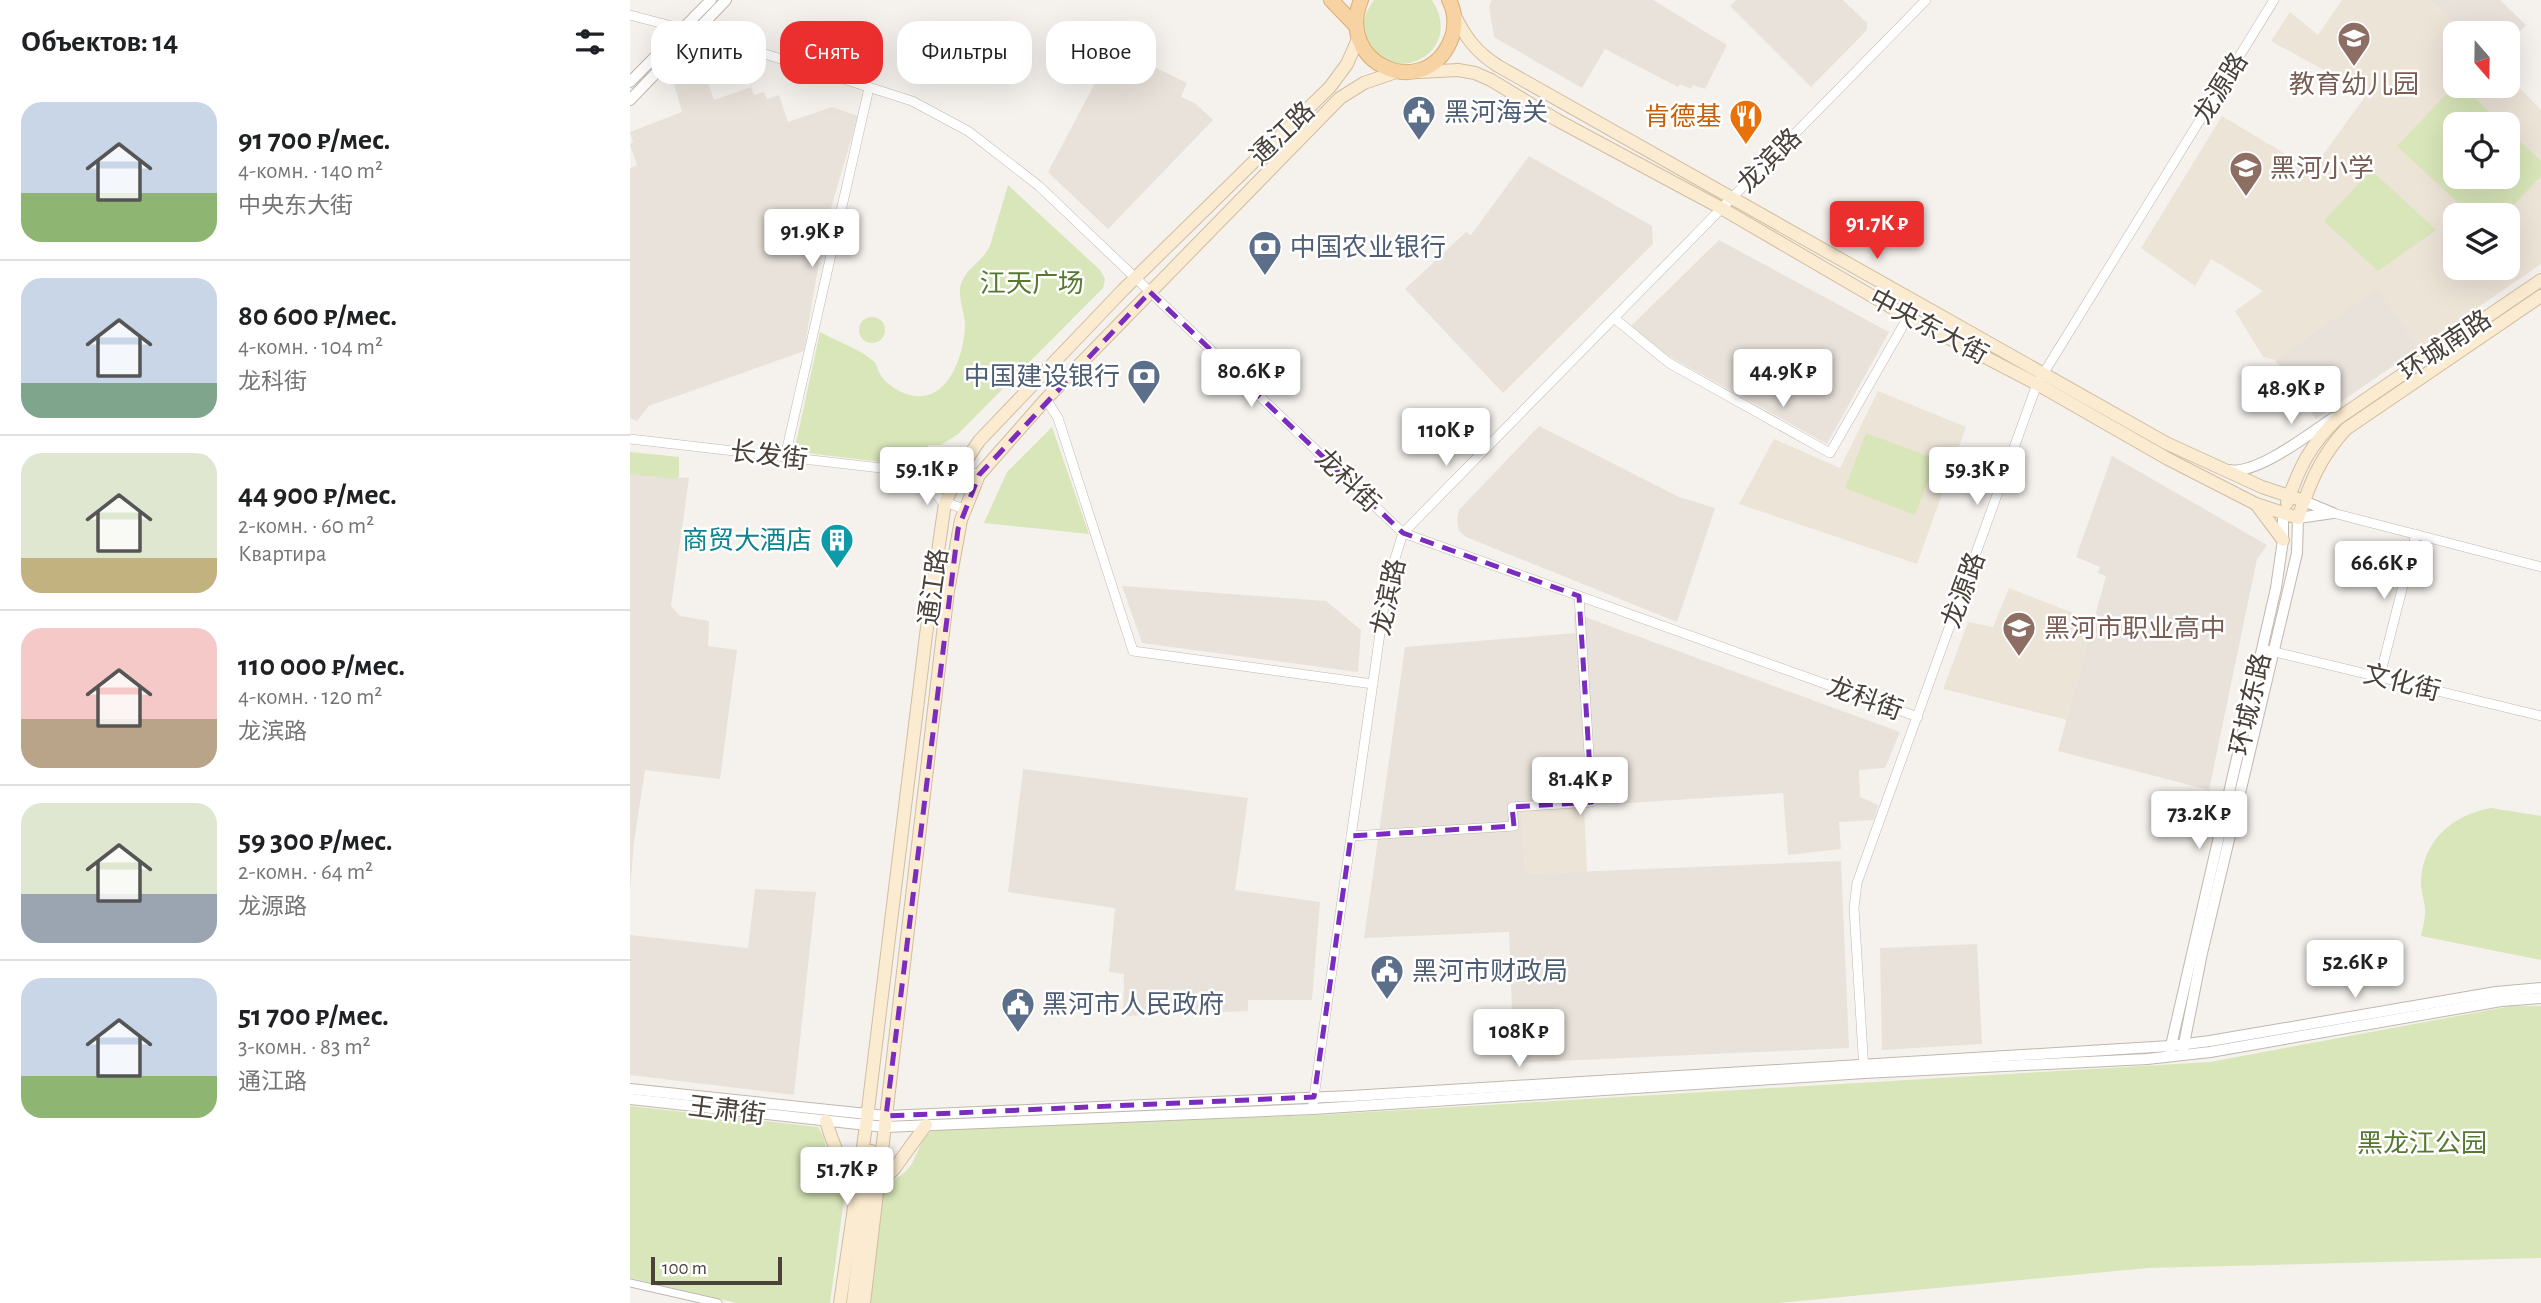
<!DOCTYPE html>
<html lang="ru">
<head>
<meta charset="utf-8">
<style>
  body { margin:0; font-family:"Alegreya Sans","Noto Sans SC",sans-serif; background:#f6f6f6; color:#202124; height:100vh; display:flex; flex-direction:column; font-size:26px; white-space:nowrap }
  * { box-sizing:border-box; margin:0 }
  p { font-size:23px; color:#757577 }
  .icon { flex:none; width:38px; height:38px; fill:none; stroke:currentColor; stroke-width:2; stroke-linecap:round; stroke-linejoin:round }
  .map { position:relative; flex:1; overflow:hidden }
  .details { display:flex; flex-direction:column; background:#fff; width:630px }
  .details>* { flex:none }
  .banner { position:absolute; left:21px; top:21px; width:665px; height:63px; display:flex; gap:14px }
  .needle { width:46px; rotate:160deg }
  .buttons { position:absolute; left:1813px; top:21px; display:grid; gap:14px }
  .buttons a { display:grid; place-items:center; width:77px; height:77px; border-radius:14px; background:#fff; box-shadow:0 7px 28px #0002; font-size:35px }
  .scale { position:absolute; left:21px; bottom:18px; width:131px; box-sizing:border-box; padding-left:7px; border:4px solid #49413a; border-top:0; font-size:19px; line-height:24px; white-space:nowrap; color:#49413a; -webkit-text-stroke:5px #fff; paint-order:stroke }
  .price { position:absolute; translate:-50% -60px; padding:0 16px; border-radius:7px; background:#fff; color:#222; font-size:23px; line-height:46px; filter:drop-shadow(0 2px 4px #0008) }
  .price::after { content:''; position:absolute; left:50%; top:42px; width:21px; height:16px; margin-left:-10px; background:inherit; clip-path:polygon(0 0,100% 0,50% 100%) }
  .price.on { background:#eb2f2e; color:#fff }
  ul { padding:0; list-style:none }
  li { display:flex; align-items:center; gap:21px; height:175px; padding:0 21px }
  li+li { border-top:2px solid #e0e0e0 }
  li span { display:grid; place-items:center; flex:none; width:196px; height:140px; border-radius:21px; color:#555 }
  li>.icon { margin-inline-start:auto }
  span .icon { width:84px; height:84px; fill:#fffc; stroke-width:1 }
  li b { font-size:30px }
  h2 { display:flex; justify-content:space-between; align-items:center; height:84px; padding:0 21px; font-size:30px }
  .chip { padding:0 24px; border-radius:21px; background:#fff; box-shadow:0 7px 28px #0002; font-size:24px; line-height:63px }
  .chip.on { background:#eb2f2e; color:#fff }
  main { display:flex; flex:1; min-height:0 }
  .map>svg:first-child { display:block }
</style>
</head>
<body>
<main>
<section class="details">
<h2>Объектов: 14<svg class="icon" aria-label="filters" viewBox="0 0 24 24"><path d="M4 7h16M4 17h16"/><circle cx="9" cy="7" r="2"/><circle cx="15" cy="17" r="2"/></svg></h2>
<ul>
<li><span style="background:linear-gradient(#c9d6e8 65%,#8fb573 0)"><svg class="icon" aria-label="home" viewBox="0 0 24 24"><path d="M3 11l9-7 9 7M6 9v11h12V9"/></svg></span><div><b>91 700 ₽/мес.</b><p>4-комн. · 140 m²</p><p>中央东大街</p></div></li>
<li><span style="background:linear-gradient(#c9d6e8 75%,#7fa58c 0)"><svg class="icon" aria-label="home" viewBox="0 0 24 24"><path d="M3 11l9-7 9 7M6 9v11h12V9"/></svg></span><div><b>80 600 ₽/мес.</b><p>4-комн. · 104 m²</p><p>龙科街</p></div></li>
<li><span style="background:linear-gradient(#dfe7d0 75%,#c2b280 0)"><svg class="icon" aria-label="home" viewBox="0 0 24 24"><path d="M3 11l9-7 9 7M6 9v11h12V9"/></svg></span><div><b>44 900 ₽/мес.</b><p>2-комн. · 60 m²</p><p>Квартира</p></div></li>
<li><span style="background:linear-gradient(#f6c9c9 65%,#b9a48a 0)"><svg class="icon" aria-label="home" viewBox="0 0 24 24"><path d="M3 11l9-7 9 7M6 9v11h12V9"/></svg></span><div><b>110 000 ₽/мес.</b><p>4-комн. · 120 m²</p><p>龙滨路</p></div></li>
<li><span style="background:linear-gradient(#dfe7d0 65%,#9aa5b1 0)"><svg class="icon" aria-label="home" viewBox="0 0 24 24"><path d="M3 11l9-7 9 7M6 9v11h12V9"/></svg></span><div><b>59 300 ₽/мес.</b><p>2-комн. · 64 m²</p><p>龙源路</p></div></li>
<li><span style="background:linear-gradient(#c9d6e8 70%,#8fb573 0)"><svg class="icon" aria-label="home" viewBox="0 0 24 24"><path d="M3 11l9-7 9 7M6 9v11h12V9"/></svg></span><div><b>51 700 ₽/мес.</b><p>3-комн. · 83 m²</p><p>通江路</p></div></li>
</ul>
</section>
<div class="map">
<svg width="1911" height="1303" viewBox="0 0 1911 1303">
  <rect width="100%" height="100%" fill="#f5f1ed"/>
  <g fill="#e9e2db">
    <polygon points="862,0 1023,0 1097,45 1075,89 1063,85 1061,89 1050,84 1048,87 975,49 952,88 864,37 859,6"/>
    <polygon points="1106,0 1213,0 1237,23 1237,30 1181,87 1100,6"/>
    <polygon points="1800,0 1870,0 1896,25 1878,45 1878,33 1834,33"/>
    <polygon points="484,47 557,83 551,97 565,103 583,120 478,229 418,172"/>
    <polygon points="69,55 84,100 121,87 124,95 134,92 137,99 149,95 158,122 202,107 228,116 194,232 174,351 19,406 7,421 0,418 0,168 7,165 0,145 3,142 0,132 52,112 43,80"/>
    <polygon points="899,156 1022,226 1023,244 873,393 775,289 836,232 841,235"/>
    <polygon points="1089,240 1259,332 1197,444 1033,353 1001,326"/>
    <polygon points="1748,288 1789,348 1686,419 1645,360"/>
    <polygon points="909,426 1049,497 1085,508 1047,622 836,537 829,531 827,519 829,510"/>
    <polygon points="1482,456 1637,545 1627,559 1579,790 1428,751 1476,576 1468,573 1470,567 1446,557"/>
    <polygon points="0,474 59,478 41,606 50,616 79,621 78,646 107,650 90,779 15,770 4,842 0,890"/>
    <polygon points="492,586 696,601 731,630 728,672 512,643"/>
    <polygon points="944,613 1270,732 1255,768 1229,770 1230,797 1248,805 1244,820 1209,822 1211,849 1158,855 1153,793 892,810 895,874 1211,861 1219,1048 884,1063 879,932 734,938 775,647 945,633"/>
    <polygon points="393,769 618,798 605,890 690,902 682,1000 618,1000 618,1011 493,1016 494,974 479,972 485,908 378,892"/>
    <polygon points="125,889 186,892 164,1095 0,1075 0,935 118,948"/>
    <polygon points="1347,944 1352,1044 1252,1050 1250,948"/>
  </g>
  <g fill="#ede4d8" fill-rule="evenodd">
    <path d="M1712 0H1800L1834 33H1825V86H1878V76L1911 110V264L1789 348 1748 289 1645 360 1633 357 1605 311 1633 291 1581 259 1565 286 1511 248 1592 116 1682 170 1737 94 1641 41 1660 12 1688 35ZM1825 124H1878V177H1825ZM1825 215H1878V268H1825Z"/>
    <polygon points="1248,391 1336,427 1287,564 1109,504 1144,439 1210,468"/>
    <polygon points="1379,588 1464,621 1437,720 1313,689 1338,622 1363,627"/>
    <polygon points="954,807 957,872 895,874 892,810"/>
  </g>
  <g fill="#d8e6b9">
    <path d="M744 0H802C838 57 752 91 735 36 731 23 736 11 744 0Z"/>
    <polygon points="1825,85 1832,86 1872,124 1825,124 1825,177 1878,177 1878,130 1911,161 1911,176 1874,215 1841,215 1767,146"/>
    <polygon points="1741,170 1806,230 1748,271 1694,221"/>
    <path d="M378 185 470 270 475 279 473 288 328 434 311 445H298L297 454 288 464 277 465 168 452 166 443 190 332C206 341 228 348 242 360 247 363 247 369 250 374 254 382 266 390 274 393 315 410 334 358 335 326 335 312 327 297 331 284 337 267 353 261 360 246Z"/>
    <circle cx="242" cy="330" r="13"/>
    <polygon points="422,427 459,534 354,523 377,472"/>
    <polygon points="1236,433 1306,459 1285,515 1215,488"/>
    <polygon points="0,452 49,457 49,476 45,479 0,474"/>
    <path d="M1861 808 1911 816V960L1791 936C1793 927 1796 916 1795 908 1794 899 1791 891 1791 881 1793 840 1823 815 1861 808Z"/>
    <path d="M1881 1006H1911V1258L1518 1268 1147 1303H238L253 1186C265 1180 279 1172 284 1159 291 1146 291 1139 303 1130L688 1115 1580 1062Z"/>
    <polygon points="0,1106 188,1127 194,1137 198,1162 216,1184 200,1303 107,1303 0,1278"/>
  </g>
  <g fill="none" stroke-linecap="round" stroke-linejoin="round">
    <defs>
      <polyline id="pedestrian" points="0,1283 88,1303"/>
      <g id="minor">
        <polyline points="0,15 76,35 282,101 338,131 409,186 773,533 1288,717"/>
        <polyline points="984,318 1039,363 1200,453 1278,317"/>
        <polyline points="416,399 428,418 503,651 743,684"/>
        <polyline points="0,439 277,471 292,470 316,464 349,475"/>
        <polyline points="155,457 239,88"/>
        <polyline points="279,472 293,479 312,501 334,509"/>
        <polyline points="1703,513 1911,567"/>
        <polyline points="1637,650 1911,716"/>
        <polyline points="1750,676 1786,534"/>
        <polyline points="721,836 884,826 882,807 962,802 949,596"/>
        <polyline points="1234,1071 1224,908 1227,883 1407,384 1644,0"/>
        <polyline points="683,1104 757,584 773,533 1296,0"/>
      </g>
      <g id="tertiary">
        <polyline points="0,82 81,0"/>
        <polyline points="0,100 96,0"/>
        <path d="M1597 470C1626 476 1679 434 1703 418"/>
        <polyline points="1553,1049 1572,953 1667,553 1668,518 1703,513 1674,501"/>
        <polyline points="1540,1050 1646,588 1653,540 1653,514"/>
        <polyline points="0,1089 256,1116 721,1096 1540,1046 1580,1041 1866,992 1911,988"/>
        <polyline points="0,1099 255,1127 683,1109 1234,1073 1517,1059 1580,1052 1871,1001 1911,998"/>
      </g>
      <g id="secondary">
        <path d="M824 14C835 37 846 52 868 66L1536 443 1632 487 1674 501"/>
        <path d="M789 72 828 70 845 73 861 80 927 120 1091 208 1278 317 1407 384 1538 459 1626 504 1668 518C1680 483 1690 457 1716 429L1911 296"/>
        <path d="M1657 503C1669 468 1680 445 1707 419L1911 280"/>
        <polyline points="1626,504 1653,540"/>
        <path d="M196 1121C203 1144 211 1165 227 1183"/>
        <polyline points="248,1185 264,1169 296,1125"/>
        <polyline points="210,1303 236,1126 296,635 315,503 331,468 349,441 493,290 700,87 717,64 728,39"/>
        <polyline points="223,1303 241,1151"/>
        <polyline points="234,1303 318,591 331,520 349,475 416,399 710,98 734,83 766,72"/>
      </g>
      <g id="primary">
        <polyline points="701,0 725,25"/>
        <path d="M731 0C705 64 793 102 820 42 826 29 826 13 819 0"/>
      </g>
    </defs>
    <use href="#pedestrian" stroke="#c0b8af" stroke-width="9"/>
    <use href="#minor" stroke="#c0b8af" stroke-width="10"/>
    <use href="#tertiary" stroke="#c0b8af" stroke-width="12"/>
    <use href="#secondary" stroke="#d1bda0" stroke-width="14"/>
    <use href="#primary" stroke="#dcad73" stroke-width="16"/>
    <use href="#pedestrian" stroke="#fff" stroke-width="7"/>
    <use href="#minor" stroke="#fff" stroke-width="9"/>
    <use href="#tertiary" stroke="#fff" stroke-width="10"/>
    <use href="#secondary" stroke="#fbebd1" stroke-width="12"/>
    <use href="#primary" stroke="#f7d3a3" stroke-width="14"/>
  </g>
  <path fill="none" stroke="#7b2cbf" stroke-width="5" stroke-dasharray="14 9" stroke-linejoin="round" d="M520 292 773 533 949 596 962 802 882 807 884 826 721 836 684 1097 256 1116 328 529 349 475Z"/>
  <defs>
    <symbol id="school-pin" viewBox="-11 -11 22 30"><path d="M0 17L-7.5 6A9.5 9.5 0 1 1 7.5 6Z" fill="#8d6e63" stroke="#fff"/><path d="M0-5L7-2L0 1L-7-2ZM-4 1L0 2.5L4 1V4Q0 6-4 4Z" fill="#fff"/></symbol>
    <symbol id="civic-pin" viewBox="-11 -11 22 30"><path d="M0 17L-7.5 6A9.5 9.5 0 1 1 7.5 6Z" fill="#5c6f8a" stroke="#fff"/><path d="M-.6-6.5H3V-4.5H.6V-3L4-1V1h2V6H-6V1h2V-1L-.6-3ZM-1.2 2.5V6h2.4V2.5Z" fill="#fff"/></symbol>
    <symbol id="restaurant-pin" viewBox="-11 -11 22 30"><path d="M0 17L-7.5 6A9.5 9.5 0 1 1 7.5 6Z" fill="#e8710a" stroke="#fff"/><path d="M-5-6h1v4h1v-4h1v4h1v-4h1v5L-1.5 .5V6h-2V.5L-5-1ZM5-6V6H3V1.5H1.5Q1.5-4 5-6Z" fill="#fff"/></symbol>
    <symbol id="bank-pin" viewBox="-11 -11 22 30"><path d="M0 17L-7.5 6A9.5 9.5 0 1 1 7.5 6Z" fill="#5c6f8a" stroke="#fff"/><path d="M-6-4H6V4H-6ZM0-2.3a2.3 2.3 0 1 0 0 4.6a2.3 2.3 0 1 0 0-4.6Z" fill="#fff"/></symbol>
    <symbol id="building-pin" viewBox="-11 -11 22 30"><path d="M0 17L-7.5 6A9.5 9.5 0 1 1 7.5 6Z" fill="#0f9aa8" stroke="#fff"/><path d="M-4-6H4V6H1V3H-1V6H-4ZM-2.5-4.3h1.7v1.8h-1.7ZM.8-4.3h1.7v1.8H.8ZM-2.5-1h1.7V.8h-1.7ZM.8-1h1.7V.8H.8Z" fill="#fff"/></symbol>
  </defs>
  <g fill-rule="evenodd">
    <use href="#school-pin" x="1705" y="19" width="38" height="52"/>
    <use href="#civic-pin" x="770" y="93" width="38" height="52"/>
    <use href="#restaurant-pin" x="1097" y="97" width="38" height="52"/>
    <use href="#school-pin" x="1597" y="149" width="38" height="52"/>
    <use href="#bank-pin" x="616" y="228" width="38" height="52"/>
    <use href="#bank-pin" x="495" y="357" width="38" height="52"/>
    <use href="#building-pin" x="188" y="521" width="38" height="52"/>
    <use href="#school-pin" x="1370" y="609" width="38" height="52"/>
    <use href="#civic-pin" x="738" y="952" width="38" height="52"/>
    <use href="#civic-pin" x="369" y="985" width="38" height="52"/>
  </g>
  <g text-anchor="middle" stroke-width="5" stroke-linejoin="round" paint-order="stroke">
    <g font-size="26" fill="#785e54" stroke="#fff" text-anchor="start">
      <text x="1724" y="93" text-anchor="middle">教育幼儿园</text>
      <text x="1640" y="177">黑河小学</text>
      <text x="1414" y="637">黑河市职业高中</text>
    </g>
    <g font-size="26" fill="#49413a" stroke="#fff">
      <text transform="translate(1590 88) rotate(-58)" y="9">龙源路</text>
      <text transform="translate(652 133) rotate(-44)" y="9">通江路</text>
      <text transform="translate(1139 160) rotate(-45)" y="9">龙滨路</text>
      <text transform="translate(1299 326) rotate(28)" y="9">中央东大街</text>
      <text transform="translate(1815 345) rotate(-34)" y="9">环城南路</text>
      <text transform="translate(139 455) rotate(7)" y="9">长发街</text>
      <text transform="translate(718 480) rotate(44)" y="9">龙科街</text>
      <text transform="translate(303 587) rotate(-82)" y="9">通江路</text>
      <text transform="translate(1333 590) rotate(-70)" y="9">龙源路</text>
      <text transform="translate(758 597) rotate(-78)" y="9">龙滨路</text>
      <text transform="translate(1772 682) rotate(14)" y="9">文化街</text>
      <text transform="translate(1235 698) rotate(20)" y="9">龙科街</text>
      <text transform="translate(1620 704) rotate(-77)" y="9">环城东路</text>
      <text transform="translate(97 1110) rotate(7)" y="9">王肃街</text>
    </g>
    <g font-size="26" fill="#4e5e75" stroke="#fff" text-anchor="start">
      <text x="814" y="121">黑河海关</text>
      <text x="660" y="256">中国农业银行</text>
      <text x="490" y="385" text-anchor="end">中国建设银行</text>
      <text x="782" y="980">黑河市财政局</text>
      <text x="412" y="1013">黑河市人民政府</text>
    </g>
    <g font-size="26" fill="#c56008" stroke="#fff" text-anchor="end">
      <text x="1092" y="125">肯德基</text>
    </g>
    <g font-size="26" fill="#567831" stroke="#fff">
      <text x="402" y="292">江天广场</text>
      <text x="1792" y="1152">黑龙江公园</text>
    </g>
    <g font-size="26" fill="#0d838f" stroke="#fff" text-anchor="end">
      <text x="182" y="549">商贸大酒店</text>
    </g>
  </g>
</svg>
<div class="buttons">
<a><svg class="needle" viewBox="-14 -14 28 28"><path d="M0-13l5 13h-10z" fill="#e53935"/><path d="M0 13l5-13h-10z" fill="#757577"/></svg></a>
<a><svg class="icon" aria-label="locate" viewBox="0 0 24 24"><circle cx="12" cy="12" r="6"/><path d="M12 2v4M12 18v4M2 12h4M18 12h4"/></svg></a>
<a><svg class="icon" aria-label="layers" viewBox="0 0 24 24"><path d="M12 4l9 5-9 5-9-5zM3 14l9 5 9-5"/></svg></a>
</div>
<div class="scale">100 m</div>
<b class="price on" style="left:1247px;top:261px">91.7K ₽</b>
<b class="price" style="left:182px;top:269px">91.9K ₽</b>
<b class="price" style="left:621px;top:409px">80.6K ₽</b>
<b class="price" style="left:1153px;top:409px">44.9K ₽</b>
<b class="price" style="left:1661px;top:426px">48.9K ₽</b>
<b class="price" style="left:816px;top:468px">110K ₽</b>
<b class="price" style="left:297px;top:507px">59.1K ₽</b>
<b class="price" style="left:1347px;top:507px">59.3K ₽</b>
<b class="price" style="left:1754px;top:601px">66.6K ₽</b>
<b class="price" style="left:950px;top:817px">81.4K ₽</b>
<b class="price" style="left:1569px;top:851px">73.2K ₽</b>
<b class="price" style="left:1725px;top:1000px">52.6K ₽</b>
<b class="price" style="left:889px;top:1069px">108K ₽</b>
<b class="price" style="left:217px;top:1207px">51.7K ₽</b>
<div class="banner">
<a class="chip">Купить</a>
<a class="chip on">Снять</a>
<a class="chip">Фильтры</a>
<a class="chip">Новое</a>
</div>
</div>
</main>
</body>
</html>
